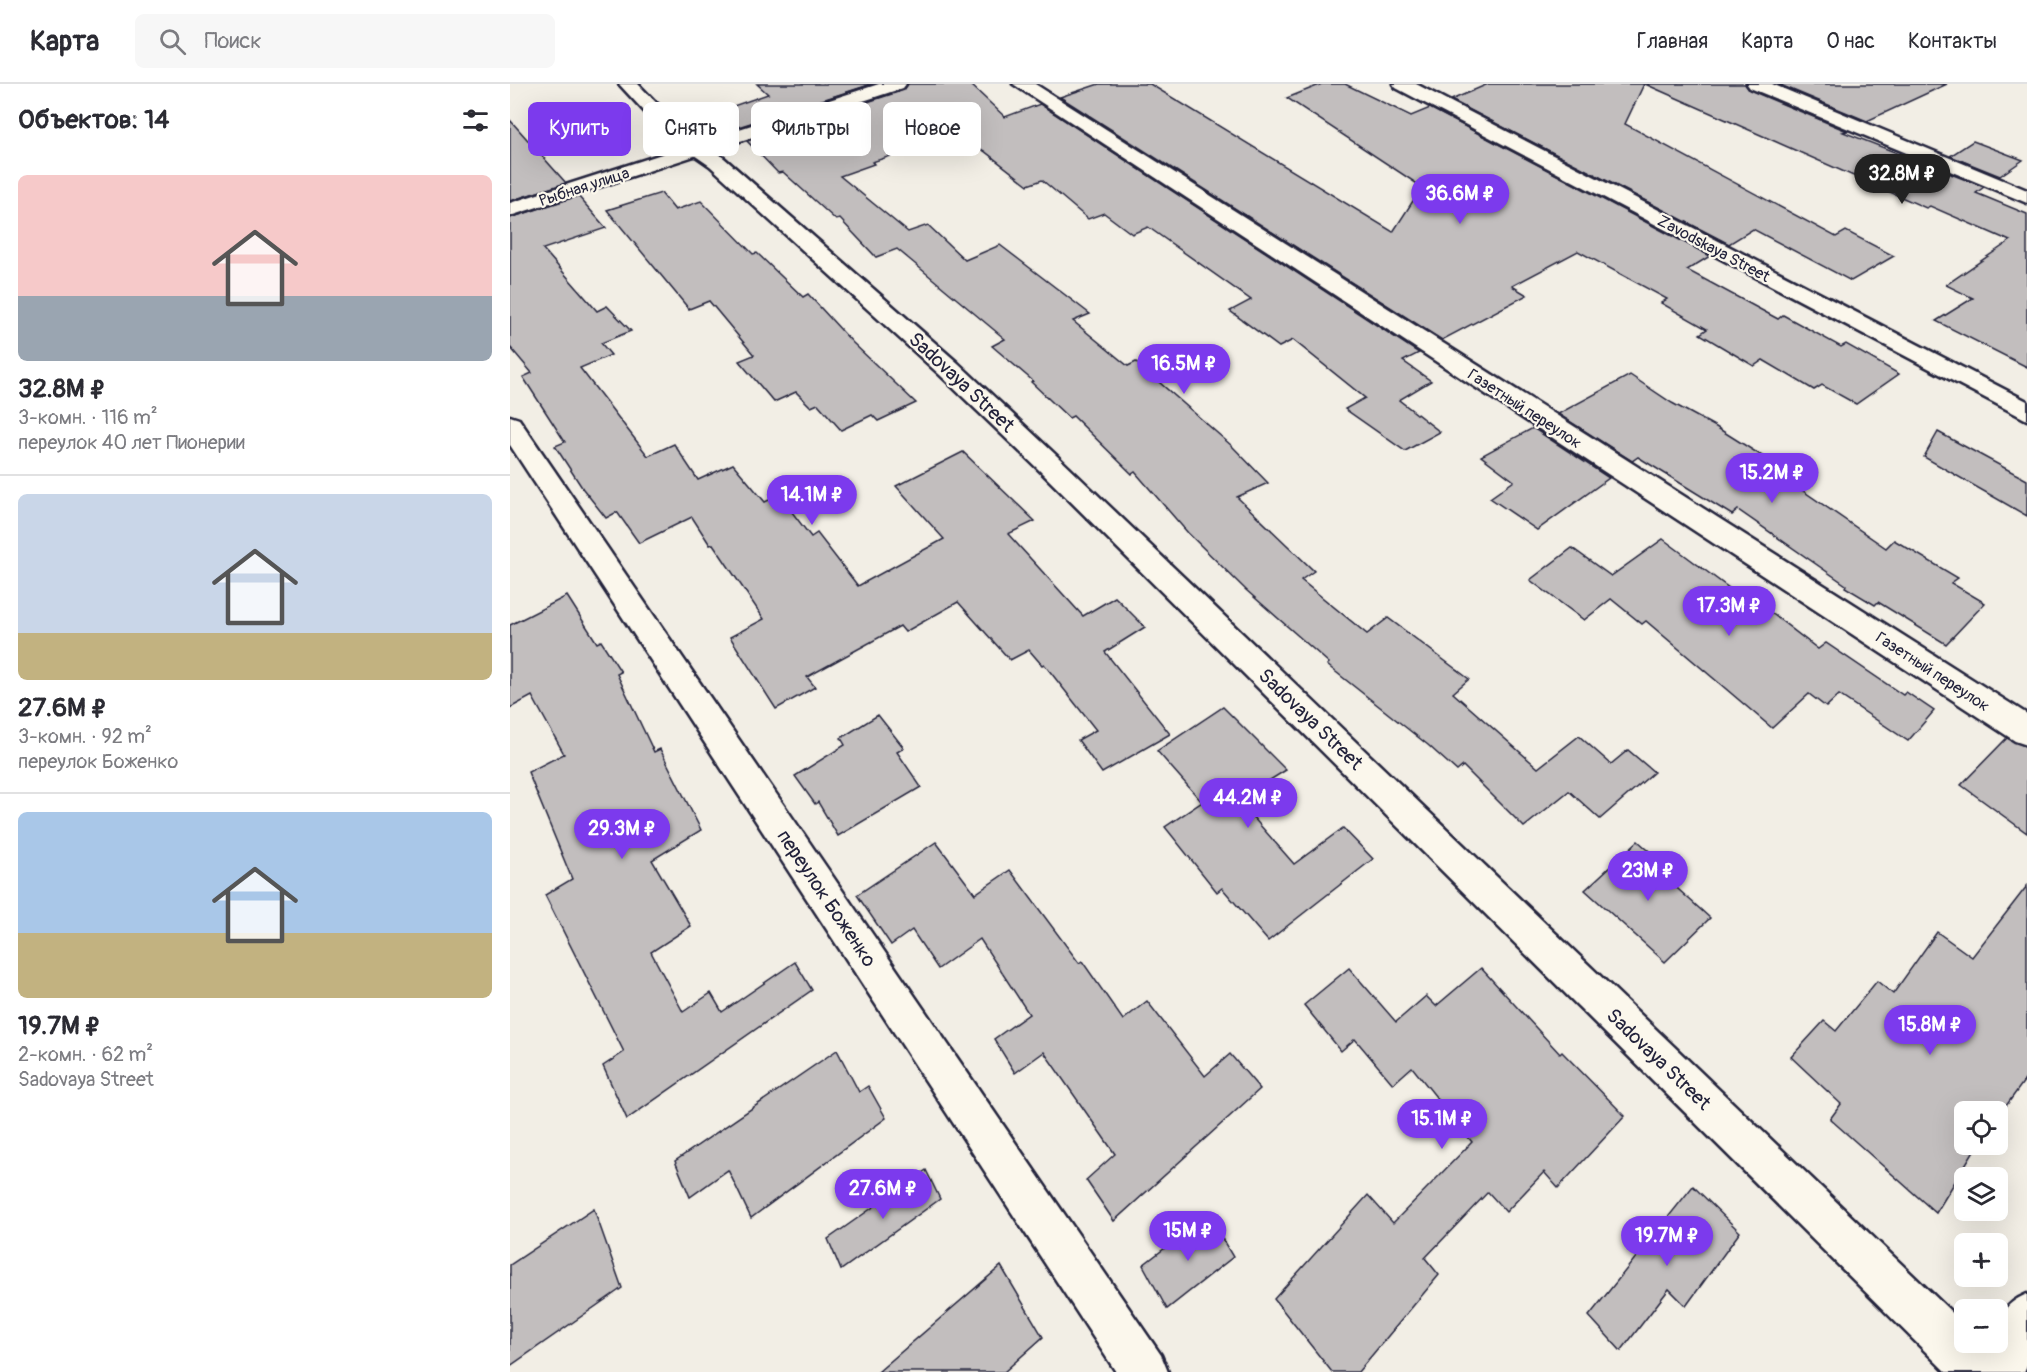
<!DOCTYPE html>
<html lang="ru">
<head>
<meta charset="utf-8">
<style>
  body { margin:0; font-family:Pangolin,sans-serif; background:#f7f7f7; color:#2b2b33; height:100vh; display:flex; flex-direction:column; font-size:22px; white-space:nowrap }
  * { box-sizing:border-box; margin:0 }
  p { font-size:20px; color:#7c7c81 }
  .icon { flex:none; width:33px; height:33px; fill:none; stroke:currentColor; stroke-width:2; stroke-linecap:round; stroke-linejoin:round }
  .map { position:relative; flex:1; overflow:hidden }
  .drawer { display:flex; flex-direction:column; background:#fff; width:510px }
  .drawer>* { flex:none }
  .banner { position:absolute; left:18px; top:18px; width:570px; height:54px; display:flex; gap:12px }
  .buttons { position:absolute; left:1444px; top:1017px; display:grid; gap:12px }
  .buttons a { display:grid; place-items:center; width:54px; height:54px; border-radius:9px; background:#fff; box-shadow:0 6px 24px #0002; font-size:30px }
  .price { position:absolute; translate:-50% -51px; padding:0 14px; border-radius:21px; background:#7c3aed; color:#fff; font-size:20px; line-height:39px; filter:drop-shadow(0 2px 3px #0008) }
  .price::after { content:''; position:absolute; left:50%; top:36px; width:18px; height:14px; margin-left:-9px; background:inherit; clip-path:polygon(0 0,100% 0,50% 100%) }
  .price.on { background:#222; color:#fff }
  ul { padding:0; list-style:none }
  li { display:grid; align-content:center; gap:12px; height:318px; padding:0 18px }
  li+li { border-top:2px solid #e1e1e2 }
  li span { display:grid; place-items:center; height:186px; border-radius:9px; color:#555 }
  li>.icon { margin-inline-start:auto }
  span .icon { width:108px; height:108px; fill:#fffc; stroke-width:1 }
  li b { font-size:26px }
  h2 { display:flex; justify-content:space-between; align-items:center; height:72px; padding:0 18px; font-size:26px }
  .chip { padding:0 21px; border-radius:9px; background:#fff; box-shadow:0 6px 24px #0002; font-size:21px; line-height:54px }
  .chip.on { background:#7c3aed; color:#fff }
  header { display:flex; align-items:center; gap:36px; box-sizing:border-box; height:84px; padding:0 30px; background:#fff; border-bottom:2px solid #e1e1e2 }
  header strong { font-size:28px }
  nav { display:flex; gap:33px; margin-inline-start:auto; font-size:21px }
  .search { width:420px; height:54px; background:#f7f7f7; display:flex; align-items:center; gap:15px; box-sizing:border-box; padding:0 21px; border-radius:9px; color:#7c7c81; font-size:22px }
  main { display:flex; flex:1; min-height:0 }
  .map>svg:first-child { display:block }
</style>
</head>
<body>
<header>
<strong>Карта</strong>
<div class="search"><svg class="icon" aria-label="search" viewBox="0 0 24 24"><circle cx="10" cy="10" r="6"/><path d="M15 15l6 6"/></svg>Поиск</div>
<nav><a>Главная</a><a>Карта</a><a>О нас</a><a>Контакты</a></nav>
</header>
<main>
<section class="drawer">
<h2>Объектов: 14<svg class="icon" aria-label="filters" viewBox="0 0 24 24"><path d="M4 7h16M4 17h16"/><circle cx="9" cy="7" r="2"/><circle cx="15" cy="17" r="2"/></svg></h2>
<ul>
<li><span style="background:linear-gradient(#f6c9c9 65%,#9aa5b1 0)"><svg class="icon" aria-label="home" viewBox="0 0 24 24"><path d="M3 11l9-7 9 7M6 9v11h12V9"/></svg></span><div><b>32.8M ₽</b><p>3-комн. · 116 m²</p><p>переулок 40 лет Пионерии</p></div></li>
<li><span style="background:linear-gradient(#c9d6e8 75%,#c2b280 0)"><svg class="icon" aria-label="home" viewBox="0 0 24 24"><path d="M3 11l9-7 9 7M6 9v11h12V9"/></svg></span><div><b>27.6M ₽</b><p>3-комн. · 92 m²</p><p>переулок Боженко</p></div></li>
<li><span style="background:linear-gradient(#a9c7e8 65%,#c2b280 0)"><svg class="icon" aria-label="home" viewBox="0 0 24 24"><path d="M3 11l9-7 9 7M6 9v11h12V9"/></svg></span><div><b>19.7M ₽</b><p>2-комн. · 62 m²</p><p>Sadovaya Street</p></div></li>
</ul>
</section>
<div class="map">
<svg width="1517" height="1288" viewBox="0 0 1517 1288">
  <rect width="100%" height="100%" fill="#f2eee5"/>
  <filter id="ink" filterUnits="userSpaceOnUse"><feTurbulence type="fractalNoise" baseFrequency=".0167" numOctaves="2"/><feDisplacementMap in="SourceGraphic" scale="12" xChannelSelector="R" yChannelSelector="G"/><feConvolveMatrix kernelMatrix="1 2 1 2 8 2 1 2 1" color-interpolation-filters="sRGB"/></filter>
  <g filter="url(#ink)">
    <g fill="#c2bebe" stroke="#22223b" stroke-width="1.5">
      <polygon points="247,0 362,0 225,44 209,27 258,10"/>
      <polygon points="398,0 460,0 495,33 530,20 909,269 893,277 921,297 889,316 930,348 895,367 835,325 855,314 783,256 769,263 720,227 741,216 638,143 622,150 594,129 578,135 532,96 518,101 474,67 446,51 362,78 364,80 330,92 398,148 418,141 455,176 490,161 580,230 563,237 618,282 626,278 722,362 758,399 727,413 804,487 791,496 857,550 878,534 959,595 943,609 1028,684 1069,652 1101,680 1118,666 1144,688 1090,735 1059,707 1014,743 953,682 947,687 918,661 817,581 819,579 736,506 678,449 625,388 622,390 563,332 559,334 521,298 523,297 482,262 495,255 387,165 366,173 330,135 326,136 273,88 268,89 237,57 394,6"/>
      <polygon points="589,0 640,0 883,148 912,103 777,14 812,0 835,0 901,32 920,24 1200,172 1177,186 1268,235 1273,231 1331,263 1336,260 1389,290 1346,320 1312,301 1304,306 1253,276 1244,282 1190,250 1197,245 1151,219 1157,215 1068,167 1002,202 1017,211 932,256 550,13"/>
      <polygon points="978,0 1134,0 1115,40 1326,153 1336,147 1384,172 1341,197 1243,145 1219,160 941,16"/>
      <polygon points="1135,0 1235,0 1239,6 1337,47 1333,48 1474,103 1466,109 1517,130 1517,283 1426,237 1463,214 1436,201 1500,157 1420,122 1416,124"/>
      <polygon points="1268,0 1437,0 1357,37"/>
      <polygon points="0,36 56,99 0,117"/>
      <polygon points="1463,57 1513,76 1490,92 1440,72"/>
      <polygon points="151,109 165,126 191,117 243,170 247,169 293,213 298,210 343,259 406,319 368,337 362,331 331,346 308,320 301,323 286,308 264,318 229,277 244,271 199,217 179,225 97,126"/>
      <polygon points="68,112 96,144 33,165 87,227 97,222 121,247 91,259 101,271 70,284 138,372 164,360 188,396 223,380 255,418 269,411 301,453 307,449 348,502 434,455 386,402 453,368 525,437 498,450 573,532 605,513 635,543 595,568 660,650 592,689 568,656 586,646 534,580 532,581 519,566 500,576 448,518 395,548 390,542 297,593 305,603 266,625 220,553 254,535 203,460 200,461 182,433 129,459 107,428 96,434 73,405 45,362 55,358 13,293 22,289 0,263 0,134"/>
      <polygon points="1120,291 1162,319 1206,343 1276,387 1270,391 1376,464 1384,456 1448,494 1441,499 1475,519 1436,560 1368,518 1365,521 1335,503 1336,501 1228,426 1222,431 1128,373 1122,377 1048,330"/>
      <polygon points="1023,344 1099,394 1027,446 980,414 1004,397 971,372"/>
      <polygon points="1428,348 1517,396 1517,432 1414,373"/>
      <polygon points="1153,455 1242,521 1247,518 1308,565 1316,559 1393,611 1396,608 1424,627 1398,657 1329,611 1316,623 1299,610 1262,644 1136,537 1132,540 1101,515 1074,536 1020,496 1062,464 1101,492"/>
      <polygon points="57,512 87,559 91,557 111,588 107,590 144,668 150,665 191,746 142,776 181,842 141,868 173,928 201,909 212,928 285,878 302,906 117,1035 93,982 114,968 35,811 62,795 18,688 54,670 22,612 0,624 0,541"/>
      <polygon points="713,623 776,686 728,716 784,780 833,744 863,775 758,857 712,804 707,808 655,743 692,718 647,667"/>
      <polygon points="368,631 394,664 387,668 411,703 328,752 308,718 305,720 285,692 335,661 331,654"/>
      <polygon points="1497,654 1517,663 1517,749 1451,701"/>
      <polygon points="1128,757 1165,790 1158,796 1200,834 1155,878 1075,806"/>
      <polygon points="426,758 465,810 500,786 569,879 572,877 613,936 637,917 695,992 720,970 750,1005 604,1137 576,1096 605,1070 534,968 505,989 484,955 519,930 470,855 428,885 402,846 381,861 347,811"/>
      <polygon points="1517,802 1517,993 1488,1033 1488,1028 1455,1028 1455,1060 1468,1060 1426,1129 1320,1035 1331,1020 1281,973 1314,937 1326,947 1367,897 1383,910 1427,848 1462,873"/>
      <polygon points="839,884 886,938 916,912 926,922 971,884 1050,970 1052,968 1115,1032 1048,1104 1034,1088 996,1128 978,1108 915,1174 929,1191 848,1288 822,1288 764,1215 858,1111 883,1139 962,1058 902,983 883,1000 845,955 831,967 794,921"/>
      <polygon points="327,966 349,1008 358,1002 376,1034 241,1134 218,1086 180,1113 165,1077"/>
      <polygon points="416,1086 430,1115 331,1186 318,1155"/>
      <polygon points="1183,1102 1230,1148 1176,1222 1159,1205 1111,1267 1079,1232"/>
      <polygon points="84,1125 112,1204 0,1282 0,1181"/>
      <polygon points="698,1131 723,1173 657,1225 633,1181"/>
      <polygon points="491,1182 533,1253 494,1288 368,1288"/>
    </g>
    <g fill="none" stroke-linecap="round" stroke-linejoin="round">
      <defs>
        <g id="street">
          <path d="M109 0H128L172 45 214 74 448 279 546 371 1455 1241V1258H1474L1476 1261 1478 1258H1488C1488 1233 1493 1220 1517 1210V1281L1514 1288H1436L526 383 430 291 200 82 158 53Z"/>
          <polygon points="503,0 525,0 1517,630 1517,661 1505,657"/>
          <polygon points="1237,0 1262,0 1517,106 1517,119 1240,4"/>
          <polygon points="0,332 9,335 651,1271 658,1288 606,1288 0,361"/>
        </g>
        <g id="secondary">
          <polygon points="369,0 396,0 393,4 0,132 0,119"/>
          <polygon points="883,0 906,0 1517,317 1517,336 886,4"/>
        </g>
      </defs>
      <use href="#street" stroke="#22223b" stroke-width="5"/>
      <use href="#secondary" stroke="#22223b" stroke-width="5"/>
      <use href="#street" fill="#fbf7ec" fill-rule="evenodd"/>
      <use href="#secondary" fill="#fbf7ec" fill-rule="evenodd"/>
    </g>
  </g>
  <g text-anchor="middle" stroke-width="4.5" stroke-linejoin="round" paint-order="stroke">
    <g font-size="16" fill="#22223b" stroke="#fbf7ec">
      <text transform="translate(74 102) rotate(-18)" y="6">Рыбная улица</text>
      <text transform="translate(1204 164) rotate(28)" y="6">Zavodskaya Street</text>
      <text transform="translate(1015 324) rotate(33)" y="6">Газетный переулок</text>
      <text transform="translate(1423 587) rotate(33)" y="6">Газетный переулок</text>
    </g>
    <g font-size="20" fill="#22223b" stroke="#fbf7ec">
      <text transform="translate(452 298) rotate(43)" y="7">Sadovaya Street</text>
      <text transform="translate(801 635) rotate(44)" y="7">Sadovaya Street</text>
      <text transform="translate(317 814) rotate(56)" y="7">переулок Боженко</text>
      <text transform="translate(1149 975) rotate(44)" y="7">Sadovaya Street</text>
    </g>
  </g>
</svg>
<div class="buttons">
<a><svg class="icon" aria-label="locate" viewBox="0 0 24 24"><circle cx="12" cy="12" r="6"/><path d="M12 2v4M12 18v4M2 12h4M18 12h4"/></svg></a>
<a><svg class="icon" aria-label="layers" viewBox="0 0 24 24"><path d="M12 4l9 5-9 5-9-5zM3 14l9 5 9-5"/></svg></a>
<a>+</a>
<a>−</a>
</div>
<b class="price on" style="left:1392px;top:121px">32.8M ₽</b>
<b class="price" style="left:950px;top:141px">36.6M ₽</b>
<b class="price" style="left:674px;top:311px">16.5M ₽</b>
<b class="price" style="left:1262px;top:420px">15.2M ₽</b>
<b class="price" style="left:302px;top:442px">14.1M ₽</b>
<b class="price" style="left:1219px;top:553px">17.3M ₽</b>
<b class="price" style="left:738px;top:745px">44.2M ₽</b>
<b class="price" style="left:112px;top:776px">29.3M ₽</b>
<b class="price" style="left:1138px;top:818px">23M ₽</b>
<b class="price" style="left:1420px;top:972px">15.8M ₽</b>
<b class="price" style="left:932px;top:1066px">15.1M ₽</b>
<b class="price" style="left:373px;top:1136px">27.6M ₽</b>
<b class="price" style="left:678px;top:1178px">15M ₽</b>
<b class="price" style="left:1157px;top:1183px">19.7M ₽</b>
<div class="banner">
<a class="chip on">Купить</a>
<a class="chip">Снять</a>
<a class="chip">Фильтры</a>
<a class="chip">Новое</a>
</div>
</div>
</main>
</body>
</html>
